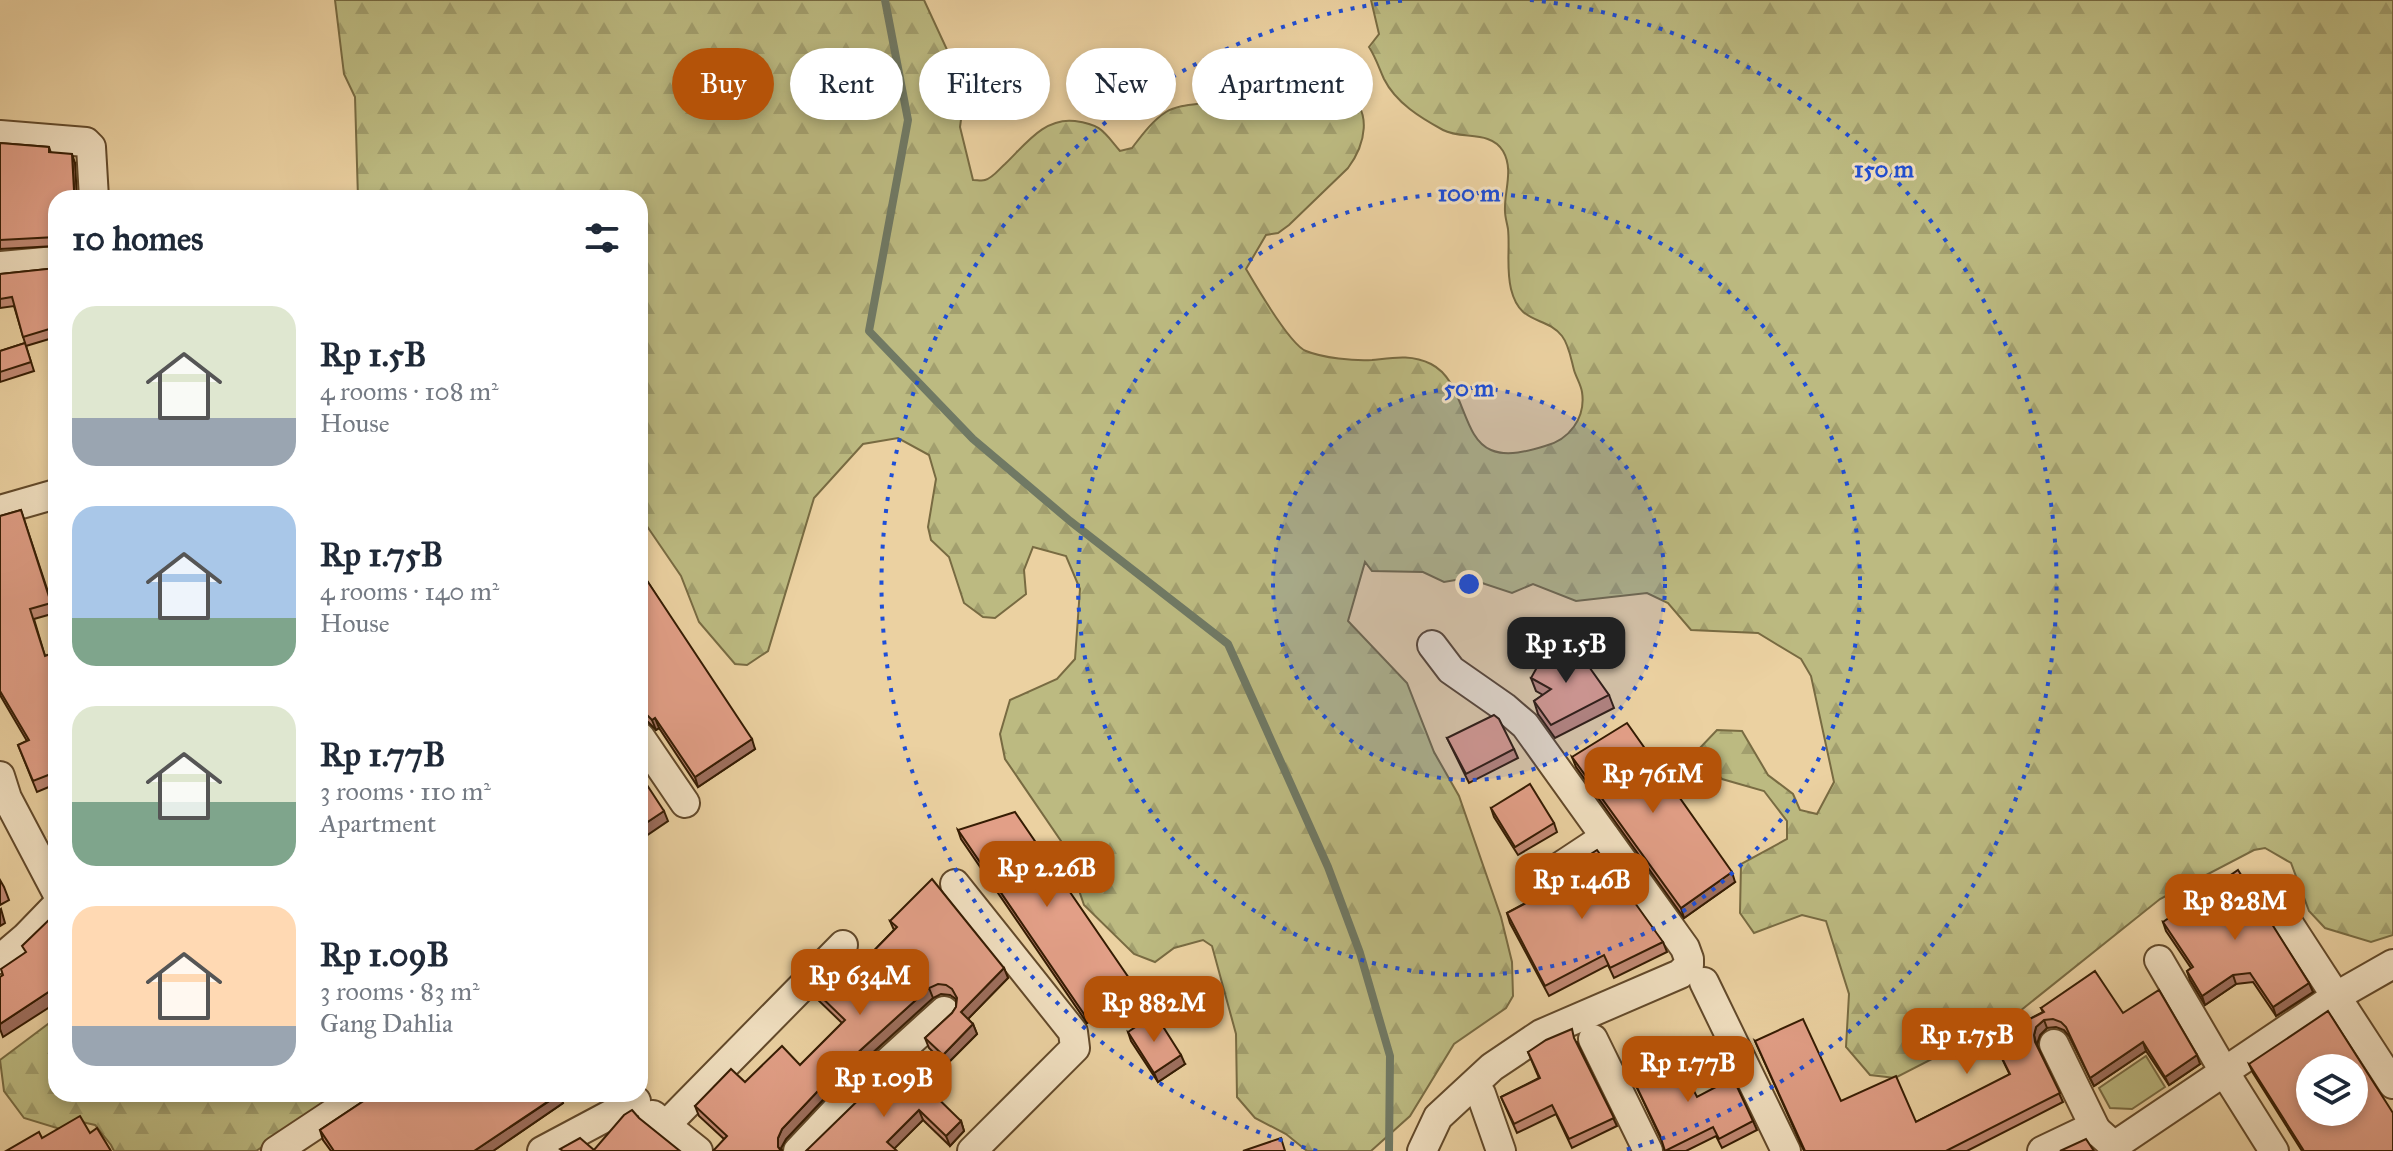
<!DOCTYPE html>
<html lang="en">
<head>
<meta charset="utf-8">
<style>
  body { margin:0; font-family:"IM FELL Great Primer",serif; background:#f2f2f3; color:#1f2937; height:100vh; display:flex; flex-direction:column; font-size:30px; white-space:nowrap }
  * { box-sizing:border-box; margin:0 }
  p { font-size:26px; color:#747a83 }
  .icon { flex:none; width:44px; height:44px; fill:none; stroke:currentColor; stroke-width:2; stroke-linecap:round; stroke-linejoin:round }
  .map { position:relative; flex:1; overflow:hidden }
  .details { position:absolute; left:48px; top:190px; width:600px; height:912px; display:flex; flex-direction:column; background:#fff; border-radius:24px; box-shadow:0 4px 12px #0003 }
  .details>* { flex:none }
  .hud { position:absolute; left:672px; top:48px; width:760px; height:72px; display:flex; gap:16px }
  .controls { position:absolute; left:2296px; top:1054px; display:grid; gap:16px }
  .controls a { display:grid; place-items:center; width:72px; height:72px; border-radius:50%; background:#fff; box-shadow:0 4px 12px #0003; font-size:40px }
  .price { position:absolute; translate:-50% -68px; padding:0 18px; border-radius:16px; background:#b45309; color:#fff; font-size:26px; line-height:52px; filter:drop-shadow(0 2px 4px #0008) }
  .price::after { content:''; position:absolute; left:50%; top:48px; width:24px; height:18px; margin-left:-12px; background:inherit; clip-path:polygon(0 0,100% 0,50% 100%) }
  .price.on { background:#222; color:#fff }
  ul { padding:0; list-style:none }
  li { display:flex; align-items:center; gap:24px; height:200px; padding:0 24px }
  li span { display:grid; place-items:center; flex:none; width:224px; height:160px; border-radius:24px; color:#555 }
  li>.icon { margin-inline-start:auto }
  span .icon { width:96px; height:96px; fill:#fffc; stroke-width:1 }
  li b { font-size:34px }
  h2 { display:flex; justify-content:space-between; align-items:center; height:96px; padding:0 24px; font-size:34px }
  .chip { padding:0 28px; border-radius:36px; background:#fff; box-shadow:0 4px 12px #0003; font-size:28px; line-height:72px }
  .chip.on { background:#b45309; color:#fff }
  .map>svg:first-child { display:block }
</style>
</head>
<body>
<div class="map">
<svg width="2393" height="1151" viewBox="0 0 2393 1151">
  <defs>
    <pattern id="forest-firs" width="22" height="20" patternUnits="userSpaceOnUse" patternTransform="scale(2)"><rect width="22" height="20" fill="#bcba81"/><path d="M5 1l3.5 6h-7zM16 11l3.5 6h-7z" fill="#a29f6e"/></pattern>
  </defs>
  <rect width="100%" height="100%" fill="#ebd1a1"/>
  <filter id="stains"><feTurbulence type="fractalNoise" baseFrequency=".0025" numOctaves="4"/><feColorMatrix values="0 0 0 0 .2 0 0 0 0 .09 0 0 0 0 .02 0 0 0 .5 -.17"/></filter>
  <radialGradient id="worn" r=".72"><stop offset=".6" stop-color="#630" stop-opacity="0"/><stop offset="1" stop-color="#630" stop-opacity=".3"/></radialGradient>
  <polygon fill="#bcba81" stroke="#786b42" stroke-width="2" points="2146,1056 2165,1087 2132,1109 2110,1108 2099,1088"/>
  <g fill="url(#forest-firs)" stroke="#786b42" stroke-width="2">
    <path d="M335 0H924L955 67 962 79 965 90 960 127 973 180C977 180 982 181 985 180 993 178 999 169 1005 164 1025 145 1044 117 1075 121 1102 125 1103 131 1120 151L1132 148C1142 135 1152 121 1166 112 1181 103 1203 105 1220 100 1244 93 1265 82 1291 80 1301 80 1311 82 1321 85 1329 87 1338 88 1345 92 1374 110 1365 145 1348 168L1289 225 1278 233 1266 235 1246 269C1256 286 1290 345 1306 351 1323 358 1354 361 1372 360 1392 358 1411 354 1431 364 1465 381 1461 438 1491 450 1507 457 1529 451 1545 446 1569 440 1586 418 1582 392 1581 385 1576 377 1574 370 1571 359 1569 345 1562 336 1545 315 1520 326 1511 289 1506 268 1510 249 1508 229 1507 223 1505 217 1505 211 1504 191 1514 170 1503 151 1490 130 1462 140 1443 130 1421 118 1396 103 1384 79 1379 68 1376 58 1369 47L1379 34 1371 0H2393V935L2371 942 2325 928 2309 911 2291 863 2265 848 2254 850 2160 899 2015 1015 1992 1021 1973 1038 1895 1078 1870 1075 1846 1047 1849 994 1826 921 1802 915 1754 933 1740 913 1741 864 1787 839V821L1764 791 1722 779 1697 751 1717 730 1742 731 1768 775 1793 794 1800 810 1817 814 1834 782 1811 676 1801 659 1758 633 1691 630 1668 603 1647 593 1576 601 1533 584 1512 593 1467 578 1444 582 1423 572 1372 571 1365 562 1348 621 1407 683 1434 752 1459 796 1501 917 1512 962 1513 996 1506 1008 1454 1044 1410 1116 1371 1151H1307L1286 1134 1255 1118 1237 1097 1236 1034 1212 946 1203 940 1174 948 1155 962 1134 954 1084 905 1063 844 1005 759 1000 734 1010 700 1057 679 1075 659 1080 589 1066 556 1033 547 1024 570 1026 594 995 618 983 617 964 603 949 557 931 540 928 527 936 479 929 455 898 438 863 444 814 498 768 651 747 665 735 664 699 622 681 576 640 516V198H358L355 97 344 74Z"/>
    <polygon points="56,1018 56,1094 332,1094 308,1116 256,1151 114,1151 111,1145 95,1125 82,1122 60,1129 24,1118 4,1091 0,1060"/>
  </g>
  <g fill="none" stroke-linecap="round" stroke-linejoin="round">
    <polyline stroke="#707964" stroke-width="8" points="885,0 908,120 869,331 973,439 1070,521 1228,644 1328,867 1360,953 1390,1056 1389,1151"/>
    <defs>
      <g id="minor">
        <polyline points="0,135 86,142 91,147 94,198"/>
        <polyline points="0,266 56,261"/>
        <polyline points="0,510 56,494"/>
        <polyline points="640,737 685,803"/>
        <polyline points="0,776 7,798 56,891"/>
        <polyline points="1540,880 1605,837"/>
        <polyline points="955,884 1073,1032 1075,1048 972,1151"/>
        <polyline points="2272,898 2393,1084"/>
        <polyline points="0,959 26,937 56,906"/>
        <polyline points="2159,960 2225,1073 2274,1151"/>
        <polyline points="1704,982 1786,1151"/>
        <polyline points="1593,1039 1648,1151"/>
        <polyline points="2054,1044 2096,1130"/>
        <polyline points="1481,1094 1501,1151"/>
        <polyline points="653,1115 698,1151"/>
        <polyline points="666,1125 843,945"/>
        <polyline points="276,1151 362,1094"/>
        <polyline points="542,1151 636,1101"/>
        <polyline points="798,1151 847,1099 944,1011"/>
        <polyline points="1422,1151 1438,1117 1492,1067 1541,1034 1680,974 1689,965 1689,959 1685,948 1525,725 1504,707 1451,670 1432,645"/>
        <polyline points="2042,1151 2084,1131 2096,1130 2114,1146 2335,997 2393,964"/>
      </g>
    </defs>
    <use href="#minor" stroke="#62492a" stroke-width="32"/>
    <use href="#minor" stroke="#f2e1c2" stroke-width="28"/>
  </g>
  <g fill="#c28974" stroke="#351c03" stroke-width="2">
    <polygon points="0,143 49,147 51,153 75,163 56,198 56,246 0,249"/>
    <polygon points="56,268 56,337 26,346 34,371 0,382 0,351 25,343 14,306 0,308 0,274"/>
    <polygon points="21,510 55,613 34,619 45,656 56,652 56,784 37,792 18,745 27,741 0,695 0,516"/>
    <polygon points="640,570 755,749 698,787 659,728 656,730 648,722 640,720"/>
    <polygon points="1531,678 1609,695 1614,708 1555,738 1538,714 1534,701 1543,695 1536,691"/>
    <polygon points="1447,738 1514,749 1518,758 1469,783"/>
    <polygon points="1572,757 1735,882 1684,918 1576,767"/>
    <polygon points="1491,808 1554,823 1557,832 1518,855 1494,817"/>
    <polygon points="958,830 1134,990 1087,1023 961,839"/>
    <polygon points="0,880 4,887 9,900 0,905"/>
    <polygon points="1542,885 1663,942 1667,952 1614,978 1608,965 1549,996 1510,923 1507,913 1545,893"/>
    <polygon points="890,921 1004,968 1008,978 968,1019 973,1024 977,1034 946,1065 929,1048 925,1038 952,1013 956,1007 956,999 950,995 941,994 933,998 836,1086 786,1139 781,1148 782,1151 724,1139 699,1116 695,1106 745,1082 800,1065 842,1023 815,997 812,988 858,967 894,930"/>
    <polygon points="2163,922 2313,992 2276,1016 2253,982 2236,984 2205,1005 2190,980 2187,971 2191,968 2166,931"/>
    <polygon points="2041,1008 2123,1013 2200,1064 2169,1085 2146,1051 2094,1086 2069,1036 2064,1030 2056,1027 2047,1028 2040,1035 2037,1044 2038,1047 2063,1102 1967,1151 1804,1151 1755,1041 1841,1101 1916,1122 2010,1075 1992,1038 2043,1012"/>
    <polygon points="1128,1032 1185,1064 1158,1082 1131,1041"/>
    <polygon points="1577,1042 1617,1126 1572,1148 1556,1114 1517,1133 1501,1097 1539,1078 1528,1052"/>
    <polygon points="2249,1064 2393,1151 2302,1151 2253,1073"/>
    <polygon points="1631,1075 1697,1097 1753,1121 1757,1130 1722,1148 1716,1136 1686,1151 1665,1151 1662,1141"/>
    <polygon points="560,1094 563,1103 493,1151 331,1151 323,1140 320,1130 368,1098"/>
    <polygon points="902,1096 961,1121 964,1131 950,1146 923,1120 894,1148 806,1151"/>
  </g>
  <g fill="#9e6f5e" stroke="#351c03" stroke-width="2">
    <polygon points="72,154 75,163 77,198 74,190"/>
    <polygon points="655,718 659,728 656,730 652,720"/>
    <polygon points="752,739 755,749 698,787 695,777"/>
    <polygon points="664,811 668,821 640,840 640,827"/>
    <polygon points="1732,872 1735,882 1684,918 1681,908"/>
    <polygon points="1,909 5,923 0,926 0,910"/>
    <polygon points="1004,968 1008,978 965,1022 961,1012"/>
    <polygon points="2233,975 2236,984 2205,1005 2202,996"/>
    <polygon points="1131,981 1134,990 1087,1023 1084,1014"/>
    <polygon points="2309,983 2313,992 2276,1016 2273,1007"/>
    <polygon points="56,987 56,1003 3,1037 0,1029 0,1024"/>
    <polygon points="929,988 933,998 836,1086 786,1139 781,1148 782,1151 778,1147 778,1138 782,1129 832,1076"/>
    <polygon points="2044,1020 2047,1028 2040,1035 2037,1044 2038,1051 2034,1035 2036,1027"/>
    <polygon points="973,1024 977,1034 946,1065 943,1055"/>
    <polygon points="2143,1042 2146,1051 2094,1086 2090,1078"/>
    <polygon points="1181,1055 1185,1064 1158,1082 1154,1073"/>
    <polygon points="2197,1055 2200,1064 2169,1085 2165,1077"/>
    <polygon points="560,1094 563,1103 493,1151 474,1151"/>
    <polygon points="919,1110 923,1120 892,1151 887,1142"/>
    <polygon points="961,1121 964,1131 950,1146 946,1136"/>
  </g>
  <g fill="#e29f87" stroke="#351c03" stroke-width="2" fill-rule="evenodd">
    <polygon points="0,143 49,147 49,152 72,154 74,190 76,198 56,198 56,237 0,240"/>
    <polygon points="56,268 56,327 23,337 12,297 0,299 0,274"/>
    <polygon points="25,343 31,362 0,372 0,351"/>
    <polygon points="56,500 56,515 51,502"/>
    <polygon points="21,510 51,603 30,609 45,656 56,652 56,772 33,781 18,745 29,740 0,691 0,516"/>
    <polygon points="640,570 752,739 695,777 655,718 652,720 644,712 640,711"/>
    <polygon points="1550,644 1587,664 1609,695 1551,725 1534,701 1551,689 1531,678"/>
    <polygon points="1494,715 1499,719 1514,749 1466,774 1447,738"/>
    <polygon points="1627,723 1732,872 1681,908 1572,757"/>
    <polygon points="645,782 664,811 640,827 640,786"/>
    <polygon points="1530,784 1554,823 1515,847 1491,808"/>
    <polygon points="1015,812 1131,981 1084,1014 958,830"/>
    <polygon points="56,832 56,851 49,837"/>
    <polygon points="1597,850 1663,942 1610,968 1604,955 1545,986 1507,913 1545,893 1542,885"/>
    <polygon points="2238,870 2309,983 2273,1007 2250,973 2233,975 2202,996 2187,971 2193,967 2163,922"/>
    <polygon points="932,879 1004,968 961,1012 973,1024 943,1055 925,1038 952,1013 956,1007 957,998 952,989 946,985 938,984 929,988 832,1076 782,1129 778,1138 778,1147 781,1151 713,1151 727,1136 695,1106 731,1069 745,1082 782,1046 800,1065 845,1020 812,988 845,954 858,967 897,927 890,921"/>
    <polygon points="56,913 56,987 0,1024 0,977 3,975 1,969 26,952 22,946"/>
    <polygon points="2095,971 2123,1013 2159,990 2197,1055 2165,1077 2143,1042 2090,1078 2066,1027 2061,1022 2053,1019 2044,1020 2036,1027 2034,1035 2035,1042 2060,1093 1946,1151 1805,1151 1755,1041 1803,1019 1841,1101 1896,1076 1916,1122 2010,1074 1992,1038 2044,1012 2041,1008"/>
    <path d="M2328 1011 2393 1113V1151H2304L2249 1064ZM2310 1068H2354V1112H2310Z"/>
    <polygon points="1155,1014 1181,1055 1154,1073 1128,1032"/>
    <polygon points="1572,1029 1574,1038 1614,1118 1569,1139 1552,1105 1514,1124 1501,1097 1540,1078 1528,1052 1546,1040"/>
    <polygon points="1675,1053 1697,1097 1733,1078 1753,1121 1719,1139 1713,1127 1665,1151 1660,1135 1631,1075"/>
    <polygon points="882,1077 902,1096 918,1079 961,1121 946,1136 919,1110 887,1142 897,1151 806,1151"/>
    <polygon points="371,1094 559,1094 474,1151 334,1151 320,1130 368,1098"/>
    <polygon points="632,1110 639,1118 680,1151 563,1151 560,1149 580,1138 594,1150 624,1115"/>
    <polygon points="80,1116 90,1133 97,1128 111,1151 6,1151 39,1132 42,1138"/>
    <polygon points="1281,1138 1285,1151 1243,1151"/>
    <polygon points="2086,1139 2094,1151 2060,1151"/>
  </g>
  <circle cx="1469" cy="584" r="196" fill="#1d4ed8" fill-opacity=".12"/>
  <g fill="none" stroke="#1d4ed8" stroke-width="4" stroke-dasharray="4 8">
    <circle cx="1469" cy="584" r="196"/>
    <circle cx="1469" cy="584" r="391"/>
    <path d="M1317 1151A587 587 0 0 1 1408 0M1530 0A587 587 0 0 1 1621 1151"/>
  </g>
  <circle cx="1469" cy="584" r="12" fill="#1d4ed8" stroke="#f2e1c2" stroke-width="4"/>
  <g font-size="24" text-anchor="middle" font-weight="bold" fill="#1d4ed8" stroke="#f2e1c2" stroke-width="6" stroke-linejoin="round" paint-order="stroke">
    <text x="1884" y="177">150 m</text>
    <text x="1469" y="201">100 m</text>
    <text x="1469" y="396">50 m</text>
  </g>
  <rect width="100%" height="100%" filter="url(#stains)"/>
  <rect width="100%" height="100%" fill="url(#worn)"/>
</svg>
<div class="controls">
<a><svg class="icon" aria-label="layers" viewBox="0 0 24 24"><path d="M12 4l9 5-9 5-9-5zM3 14l9 5 9-5"/></svg></a>
</div>
<b class="price on" style="left:1566px;top:685px">Rp 1.5B</b>
<b class="price" style="left:1653px;top:815px">Rp 761M</b>
<b class="price" style="left:1047px;top:909px">Rp 2.26B</b>
<b class="price" style="left:1582px;top:921px">Rp 1.46B</b>
<b class="price" style="left:2235px;top:942px">Rp 828M</b>
<b class="price" style="left:860px;top:1017px">Rp 634M</b>
<b class="price" style="left:1154px;top:1044px">Rp 882M</b>
<b class="price" style="left:1967px;top:1076px">Rp 1.75B</b>
<b class="price" style="left:1688px;top:1104px">Rp 1.77B</b>
<b class="price" style="left:884px;top:1119px">Rp 1.09B</b>
<div class="hud">
<a class="chip on">Buy</a>
<a class="chip">Rent</a>
<a class="chip">Filters</a>
<a class="chip">New</a>
<a class="chip">Apartment</a>
</div>
<section class="details">
<h2>10 homes<svg class="icon" aria-label="filters" viewBox="0 0 24 24"><path d="M4 7h16M4 17h16"/><circle cx="9" cy="7" r="2"/><circle cx="15" cy="17" r="2"/></svg></h2>
<ul>
<li><span style="background:linear-gradient(#dfe7d0 70%,#9aa5b1 0)"><svg class="icon" aria-label="home" viewBox="0 0 24 24"><path d="M3 11l9-7 9 7M6 9v11h12V9"/></svg></span><div><b>Rp 1.5B</b><p>4 rooms · 108 m²</p><p>House</p></div></li>
<li><span style="background:linear-gradient(#a9c7e8 70%,#7fa58c 0)"><svg class="icon" aria-label="home" viewBox="0 0 24 24"><path d="M3 11l9-7 9 7M6 9v11h12V9"/></svg></span><div><b>Rp 1.75B</b><p>4 rooms · 140 m²</p><p>House</p></div></li>
<li><span style="background:linear-gradient(#dfe7d0 60%,#7fa58c 0)"><svg class="icon" aria-label="home" viewBox="0 0 24 24"><path d="M3 11l9-7 9 7M6 9v11h12V9"/></svg></span><div><b>Rp 1.77B</b><p>3 rooms · 110 m²</p><p>Apartment</p></div></li>
<li><span style="background:linear-gradient(#ffd9b3 75%,#9aa5b1 0)"><svg class="icon" aria-label="home" viewBox="0 0 24 24"><path d="M3 11l9-7 9 7M6 9v11h12V9"/></svg></span><div><b>Rp 1.09B</b><p>3 rooms · 83 m²</p><p>Gang Dahlia</p></div></li>
</ul>
</section>
</div>
</body>
</html>
